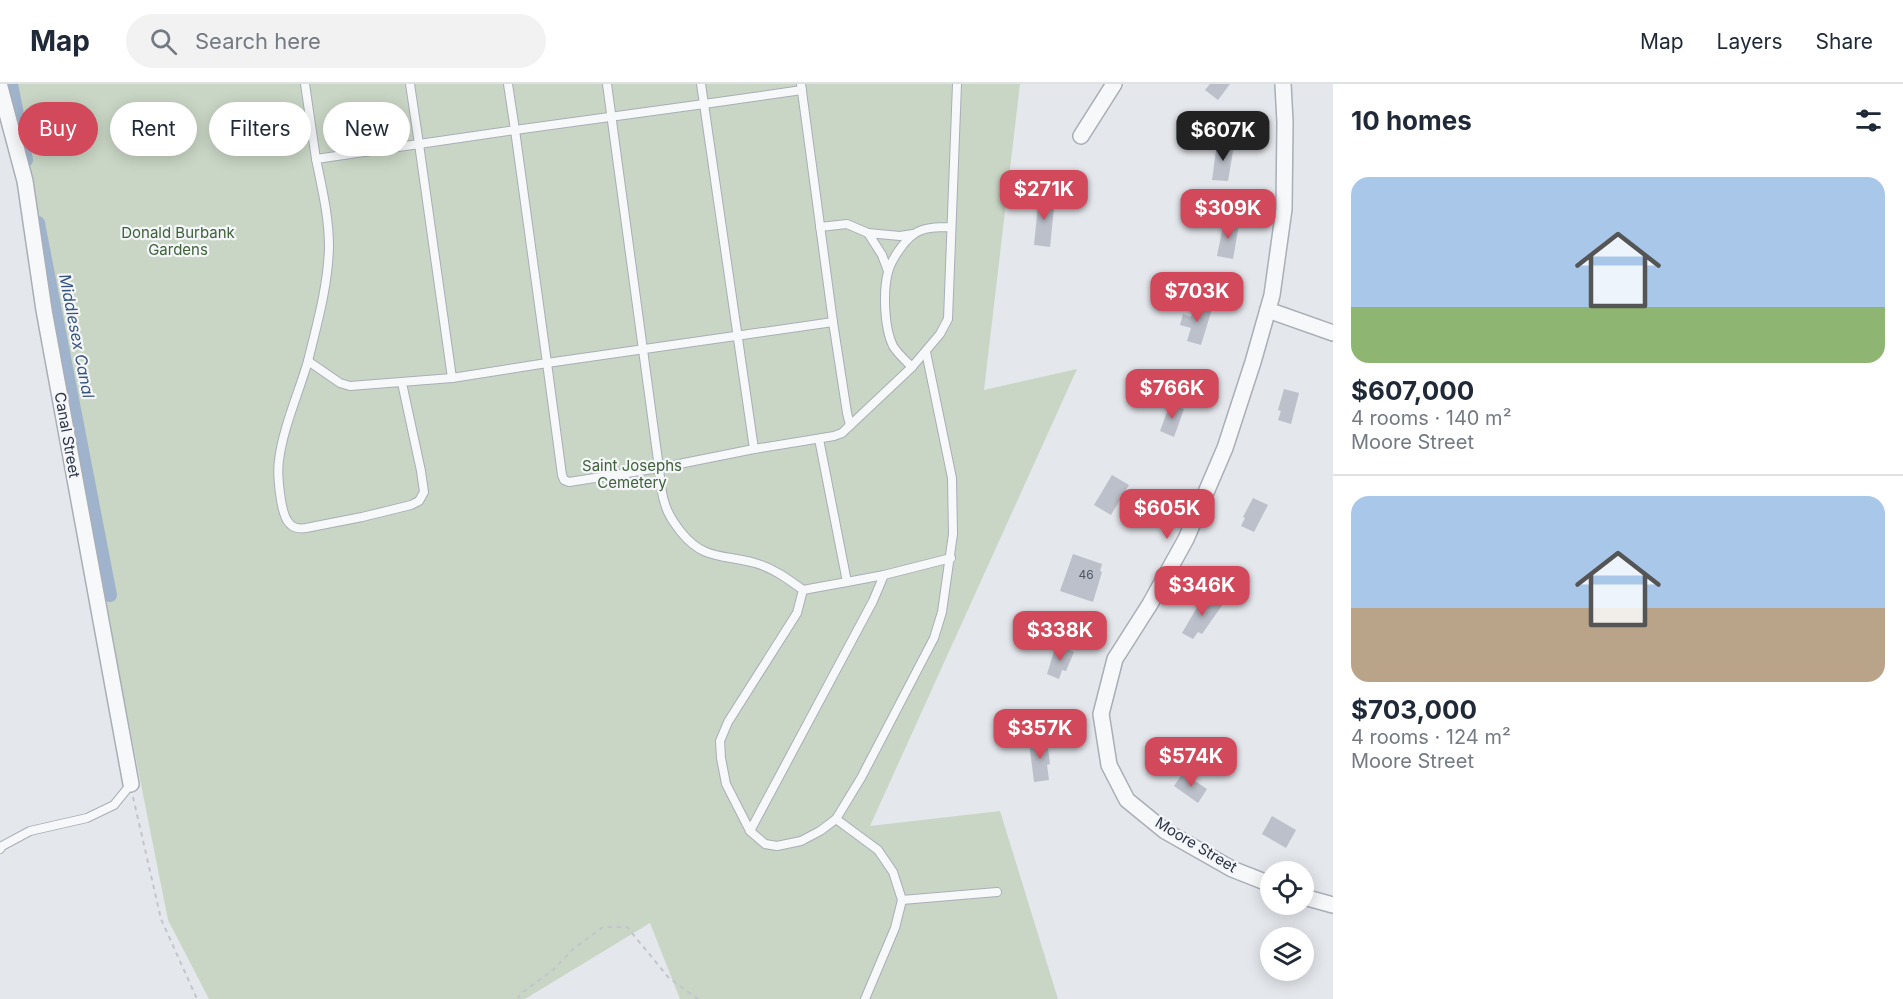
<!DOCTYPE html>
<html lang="en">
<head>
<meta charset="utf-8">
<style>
  body { margin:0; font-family:Inter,sans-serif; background:#f2f2f3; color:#1f2937; height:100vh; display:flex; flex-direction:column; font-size:22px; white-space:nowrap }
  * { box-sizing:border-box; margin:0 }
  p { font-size:20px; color:#747a83 }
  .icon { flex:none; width:33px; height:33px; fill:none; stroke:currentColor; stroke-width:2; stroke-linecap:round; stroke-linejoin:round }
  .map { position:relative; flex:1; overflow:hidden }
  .sheet { display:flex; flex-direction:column; background:#fff; width:570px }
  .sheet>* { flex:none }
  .banner { position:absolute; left:18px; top:18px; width:570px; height:54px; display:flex; gap:12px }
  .controls { position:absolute; left:1260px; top:777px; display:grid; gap:12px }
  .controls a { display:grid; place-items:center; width:54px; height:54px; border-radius:50%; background:#fff; box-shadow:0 3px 15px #0003; font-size:30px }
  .price { position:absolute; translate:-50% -51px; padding:0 14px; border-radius:12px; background:#d1495b; color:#fff; font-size:20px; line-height:39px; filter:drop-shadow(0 2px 3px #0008) }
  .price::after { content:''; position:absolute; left:50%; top:36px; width:18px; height:14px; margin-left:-9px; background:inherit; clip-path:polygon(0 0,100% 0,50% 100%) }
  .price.active { background:#222; color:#fff }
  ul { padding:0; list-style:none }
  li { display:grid; align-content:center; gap:12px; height:318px; padding:0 18px }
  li+li { border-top:2px solid #e0e1e3 }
  li span { display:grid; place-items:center; height:186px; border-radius:18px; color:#555 }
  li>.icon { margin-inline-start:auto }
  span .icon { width:108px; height:108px; fill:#fffc; stroke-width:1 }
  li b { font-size:26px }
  h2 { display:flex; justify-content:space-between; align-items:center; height:72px; padding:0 18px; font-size:26px }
  .tag { padding:0 21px; border-radius:27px; background:#fff; box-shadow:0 3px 15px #0003; font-size:21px; line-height:54px }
  .tag.active { background:#d1495b; color:#fff }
  header { display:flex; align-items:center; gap:36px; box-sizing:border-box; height:84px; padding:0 30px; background:#fff; border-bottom:2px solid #e0e1e3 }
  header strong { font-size:28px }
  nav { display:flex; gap:33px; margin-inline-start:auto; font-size:21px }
  .search { width:420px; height:54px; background:#f2f2f3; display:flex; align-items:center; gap:15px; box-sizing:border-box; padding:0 21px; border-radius:33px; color:#747a83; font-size:22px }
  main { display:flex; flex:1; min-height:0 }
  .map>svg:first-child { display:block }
</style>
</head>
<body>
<header>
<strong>Map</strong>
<div class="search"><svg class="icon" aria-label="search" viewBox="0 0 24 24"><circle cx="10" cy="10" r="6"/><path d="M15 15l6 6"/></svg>Search here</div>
<nav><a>Map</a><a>Layers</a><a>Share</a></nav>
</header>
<main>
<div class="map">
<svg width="1333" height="915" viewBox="0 0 1333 915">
  <rect width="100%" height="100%" fill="#e4e7ec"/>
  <polygon fill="#c9d6c5" points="6,0 1020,0 984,306 1077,285 870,742 1000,727 1058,915 680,915 650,839 525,915 209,915 168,836 100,494"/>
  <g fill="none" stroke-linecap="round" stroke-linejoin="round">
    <g stroke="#9fb4cc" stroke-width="14">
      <polyline points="11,0 26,76"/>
      <polyline points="38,139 110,511"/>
    </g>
  </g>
  <g fill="#bbc0ca">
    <polygon points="1210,0 1230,0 1218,16 1205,6"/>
    <polygon points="1217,59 1234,61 1228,97 1212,96"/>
    <polygon points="1039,112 1055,114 1050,163 1034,161"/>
    <polygon points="1224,137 1239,140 1233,175 1217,172"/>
    <polygon points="1195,220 1212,225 1201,261 1187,257 1191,244 1180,241 1183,230 1191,233"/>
    <polygon points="1284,305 1299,309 1291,340 1278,336 1281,327 1278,326"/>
    <polygon points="1170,320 1184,325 1174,353 1160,347"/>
    <polygon points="1112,391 1129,401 1111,431 1094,421"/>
    <polygon points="1253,414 1268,421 1254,448 1241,442 1245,434 1243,433"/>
    <polygon points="1073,470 1102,480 1100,487 1102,488 1093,518 1060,507"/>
    <polygon points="1205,510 1223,520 1202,550 1198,548 1193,555 1182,549"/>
    <polygon points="1056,561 1074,568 1066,587 1062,586 1059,595 1047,590"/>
    <polygon points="1047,656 1050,680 1047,681 1049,696 1034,698 1029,658"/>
    <polygon points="1182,690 1188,695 1189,693 1207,705 1198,719 1174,702"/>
    <polygon points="1272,732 1296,746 1286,764 1262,750"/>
  </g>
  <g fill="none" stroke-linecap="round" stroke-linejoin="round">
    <defs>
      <g id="lane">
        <polyline points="305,0 316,75 419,60 452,294 547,279 562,391 564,396 569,398 659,384 607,0"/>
        <polyline points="410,0 419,60 515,46 508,0"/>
        <polyline points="701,0 704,20 802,6"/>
        <polyline points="801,0 833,238 547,279 515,46 704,20 754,365 834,352 842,349 912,283"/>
        <polyline points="820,143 847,140 868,149"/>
        <path d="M950 143C939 143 924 143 914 150 904 157 891 176 888 188 883 207 884 244 893 262 898 270 905 276 912 283L940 250 948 235 957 0"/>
        <polyline points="888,187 882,171 868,149 900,152 913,150"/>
        <polyline points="833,238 847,329 850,341"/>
        <path d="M308 277C317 240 328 202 329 163 329 133 322 104 316 75"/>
        <path d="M402 299 421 387 424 408 419 417 411 421 362 433 306 444C300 445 293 444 289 439 280 429 277 389 279 376 283 344 299 308 308 277L340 299 350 302 452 294"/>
        <polyline points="819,355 847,498 884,491"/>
        <path d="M754 365 659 384C660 395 661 409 665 420 668 431 674 439 681 448 704 477 724 470 755 479 773 484 788 495 803 506L797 529 728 638 720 657 721 674 726 700 750 747 765 760 777 762 801 757 820 747 836 735 861 694 934 554 942 528 953 450 952 394 926 268"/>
        <polyline points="803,506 847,498"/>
        <polyline points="836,735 878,766 893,788 902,816 895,844 865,915"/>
        <polyline points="750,747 873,517 884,491 951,474"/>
        <polyline points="0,765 2,762 30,747 87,734 114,721 131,700"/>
        <polyline points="902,816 997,808"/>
      </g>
      <g id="street">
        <polyline points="0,3 25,97 44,226 131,700"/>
        <polyline points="1081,52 1114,0"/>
        <polyline points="1268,226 1333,249"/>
        <polyline points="1270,800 1232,785 1165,747 1127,716 1109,681 1101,630 1115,575 1150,520 1186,455 1225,364 1253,278 1272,211 1284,125 1285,38 1283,0"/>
        <polyline points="1304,813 1333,821"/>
      </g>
    </defs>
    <use href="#lane" stroke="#a9aeb7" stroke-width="10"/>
    <use href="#street" stroke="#a9aeb7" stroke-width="18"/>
    <g stroke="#c2c5cb" stroke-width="2" stroke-dasharray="4.5 4.5" stroke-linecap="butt">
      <polyline points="133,713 161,835 197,915"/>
      <polyline points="518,915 520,910 552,887 573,865 603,843 627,843 669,894 698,915"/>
    </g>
    <use href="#lane" stroke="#f7f8fa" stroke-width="8"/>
    <use href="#street" stroke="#f7f8fa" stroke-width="15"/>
  </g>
  <g text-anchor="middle" stroke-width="4.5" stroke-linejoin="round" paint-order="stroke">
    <g font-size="12" fill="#4f5766">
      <text x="1086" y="495">46</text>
    </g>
    <g font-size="15" fill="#3f6138" stroke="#f4f6f9">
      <text x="178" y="154">Donald Burbank<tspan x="178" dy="17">Gardens</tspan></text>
      <text x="632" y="387">Saint Josephs<tspan x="632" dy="17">Cemetery</tspan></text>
    </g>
    <g font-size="15" fill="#2b3445" stroke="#f4f6f9">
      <text transform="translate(67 351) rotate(80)" y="5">Canal Street</text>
      <text transform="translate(1196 761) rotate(31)" y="5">Moore Street</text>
    </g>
    <g font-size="16" font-style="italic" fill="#34527a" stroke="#f4f6f9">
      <text transform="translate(77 252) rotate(79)" y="6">Middlesex Canal</text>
    </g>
  </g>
</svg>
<div class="controls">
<a><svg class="icon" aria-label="locate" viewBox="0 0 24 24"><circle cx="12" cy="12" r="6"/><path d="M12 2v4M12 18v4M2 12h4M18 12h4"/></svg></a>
<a><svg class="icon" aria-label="layers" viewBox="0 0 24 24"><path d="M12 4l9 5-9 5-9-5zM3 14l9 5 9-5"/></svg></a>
</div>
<b class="price active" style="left:1223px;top:78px">$607K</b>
<b class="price" style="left:1044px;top:137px">$271K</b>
<b class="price" style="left:1228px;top:156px">$309K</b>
<b class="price" style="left:1197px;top:239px">$703K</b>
<b class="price" style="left:1172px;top:336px">$766K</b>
<b class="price" style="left:1167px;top:456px">$605K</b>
<b class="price" style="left:1202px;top:533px">$346K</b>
<b class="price" style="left:1060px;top:578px">$338K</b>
<b class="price" style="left:1040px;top:676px">$357K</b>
<b class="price" style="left:1191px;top:704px">$574K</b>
<div class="banner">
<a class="tag active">Buy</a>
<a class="tag">Rent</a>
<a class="tag">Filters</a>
<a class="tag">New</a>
</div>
</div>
<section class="sheet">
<h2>10 homes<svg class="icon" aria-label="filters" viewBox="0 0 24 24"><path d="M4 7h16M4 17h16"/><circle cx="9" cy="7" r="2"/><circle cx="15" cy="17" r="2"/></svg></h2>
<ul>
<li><span style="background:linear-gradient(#a9c7e8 70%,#8fb573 0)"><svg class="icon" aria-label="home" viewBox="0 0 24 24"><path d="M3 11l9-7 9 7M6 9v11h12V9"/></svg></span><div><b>$607,000</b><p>4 rooms · 140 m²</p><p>Moore Street</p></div></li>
<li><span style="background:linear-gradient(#a9c7e8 60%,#b9a48a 0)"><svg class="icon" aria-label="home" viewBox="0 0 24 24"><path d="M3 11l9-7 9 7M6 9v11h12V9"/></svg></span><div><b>$703,000</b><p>4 rooms · 124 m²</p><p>Moore Street</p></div></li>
</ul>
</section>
</main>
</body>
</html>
